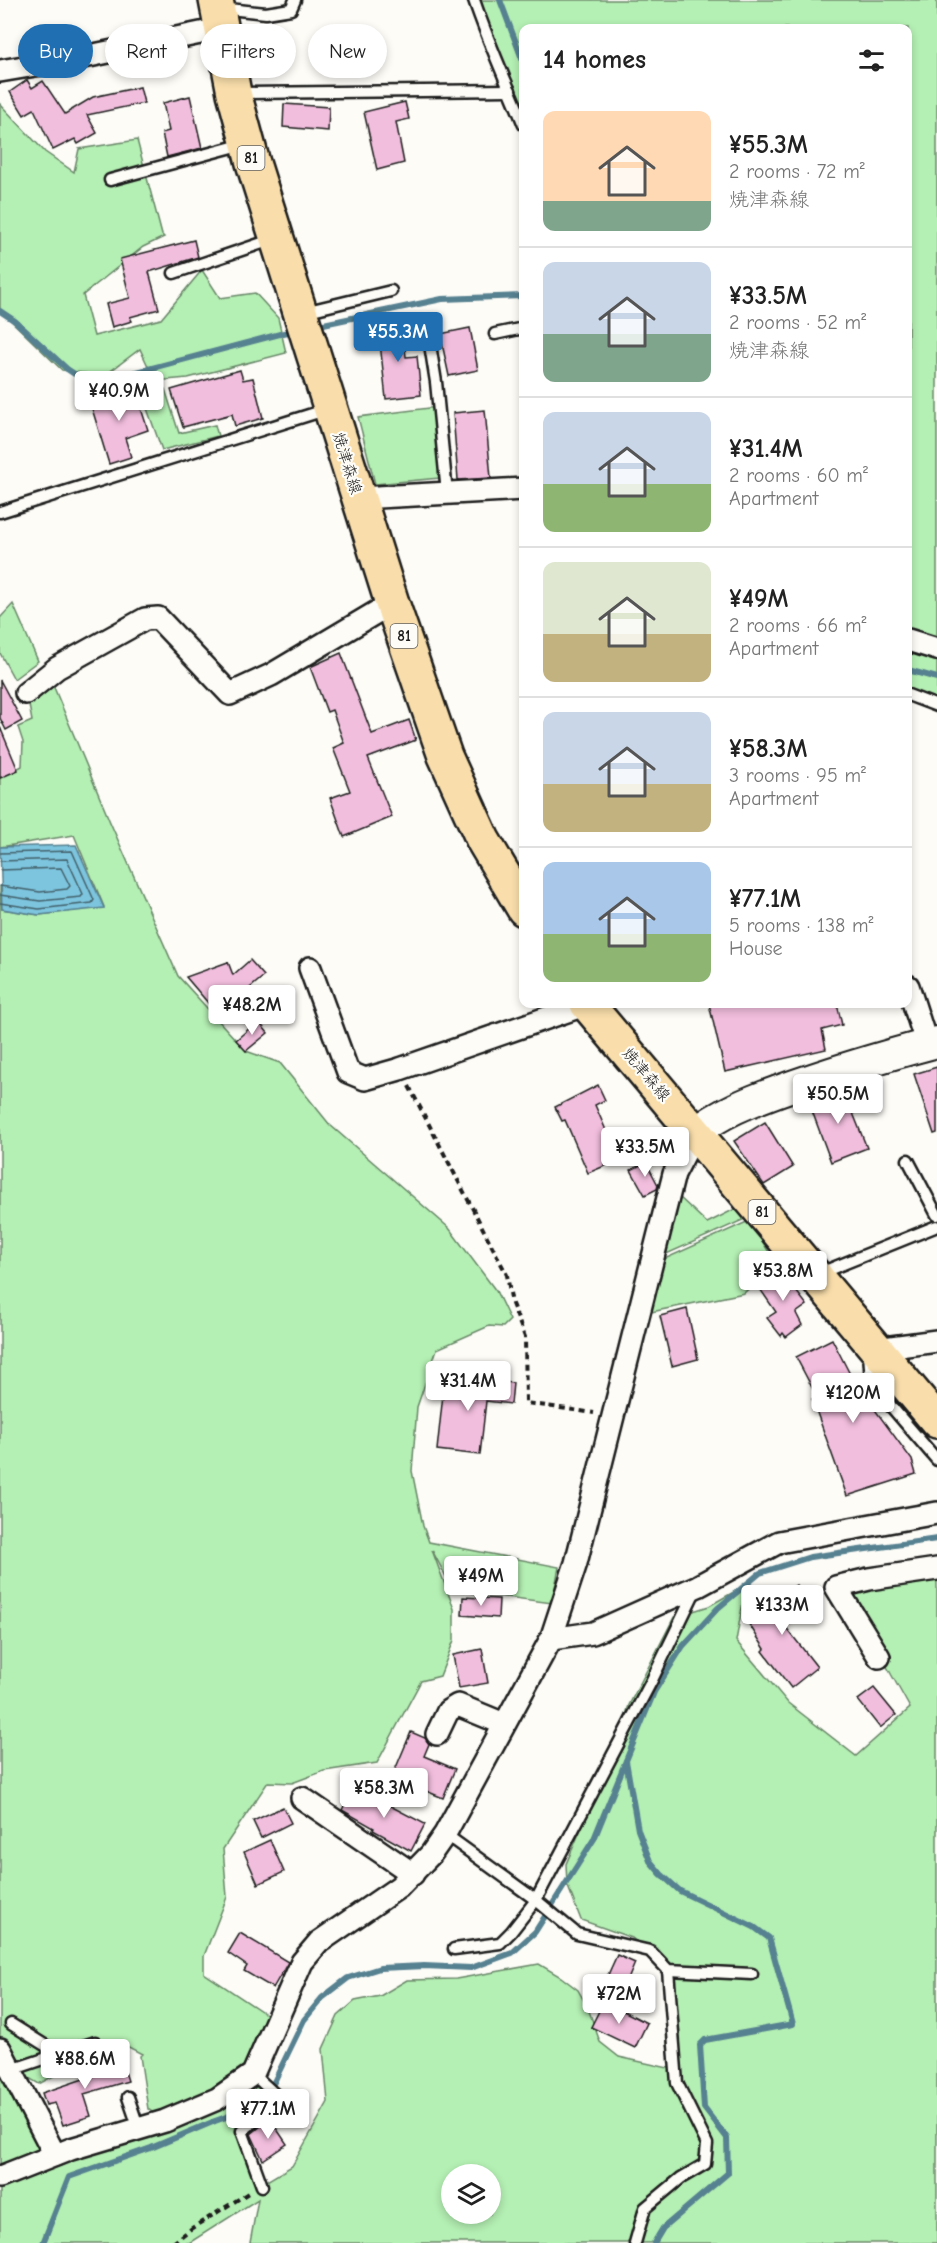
<!DOCTYPE html>
<html lang="en">
<head>
<meta charset="utf-8">
<style>
  body { margin:0; font-family:"Comic Neue","Klee One",sans-serif; background:#f2f2f2; color:#222; height:100vh; display:flex; flex-direction:column; font-size:22px; white-space:nowrap }
  * { box-sizing:border-box; margin:0 }
  p { font-size:20px; color:#767676 }
  .icon { flex:none; width:33px; height:33px; fill:none; stroke:currentColor; stroke-width:2; stroke-linecap:round; stroke-linejoin:round }
  .map { position:relative; flex:1; overflow:hidden }
  .drawer { position:absolute; left:519px; top:24px; width:393px; height:984px; display:flex; flex-direction:column; background:#fff; border-radius:12px; box-shadow:0 3px 9px #0003 }
  .drawer>* { flex:none }
  .hud { position:absolute; left:18px; top:24px; width:411px; height:54px; display:flex; gap:12px }
  .fabs { position:absolute; left:441px; top:2164px; display:grid; gap:12px }
  .fabs a { display:grid; place-items:center; width:60px; height:60px; border-radius:50%; background:#fff; box-shadow:0 3px 9px #0003; font-size:30px }
  .price { position:absolute; translate:-50% -51px; padding:0 14px; border-radius:6px; background:#fff; color:#222; font-size:20px; line-height:39px; filter:drop-shadow(0 2px 3px #0008) }
  .price::after { content:''; position:absolute; left:50%; top:36px; width:18px; height:14px; margin-left:-9px; background:inherit; clip-path:polygon(0 0,100% 0,50% 100%) }
  .price.current { background:#1f6fb2; color:#fff }
  ul { padding:0; list-style:none }
  li { display:flex; align-items:center; gap:18px; height:150px; padding:0 24px }
  li+li { border-top:2px solid #e0e0e0 }
  li span { display:grid; place-items:center; flex:none; width:168px; height:120px; border-radius:12px; color:#555 }
  li>.icon { margin-inline-start:auto }
  span .icon { width:72px; height:72px; fill:#fffc; stroke-width:1 }
  li b { font-size:26px }
  h2 { display:flex; justify-content:space-between; align-items:center; height:72px; padding:0 24px; font-size:26px }
  .pill { padding:0 21px; border-radius:27px; background:#fff; box-shadow:0 3px 9px #0003; font-size:21px; line-height:54px }
  .pill.current { background:#1f6fb2; color:#fff }
  .map>svg:first-child { display:block }
</style>
</head>
<body>
<div class="map">
<svg width="937" height="2243" viewBox="0 0 937 2243">
  <rect width="100%" height="100%" fill="#fdfcf7"/>
  <filter id="ink" filterUnits="userSpaceOnUse"><feTurbulence type="fractalNoise" baseFrequency=".0167" numOctaves="2"/><feDisplacementMap in="SourceGraphic" scale="12" xChannelSelector="R" yChannelSelector="G"/><feConvolveMatrix kernelMatrix="1 2 1 2 8 2 1 2 1" color-interpolation-filters="sRGB"/></filter>
  <g filter="url(#ink)">
    <g fill="#b4efb3" stroke="#688668" stroke-width="1.5" fill-rule="evenodd">
      <polygon points="475,0 937,0 937,642 908,635 908,28 524,28 523,125"/>
      <polygon points="0,104 45,152 74,172 79,149 137,140 162,235 164,237 143,247 83,295 94,336 161,319 202,270 220,298 255,293 278,318 286,353 188,378 155,381 140,349 104,376 62,370 4,314 0,312"/>
      <polygon points="140,389 165,389 179,433 215,425 218,436 162,450"/>
      <polygon points="437,407 440,478 375,484 358,417"/>
      <polygon points="13,604 38,661 14,679 0,653 0,618"/>
      <polygon points="908,650 937,655 937,711 908,699"/>
      <polygon points="53,685 110,822 178,976 246,1051 280,1063 330,1125 449,1228 496,1291 510,1320 503,1327 489,1326 437,1349 417,1407 412,1471 423,1526 429,1542 559,1567 552,1603 453,1590 432,1550 454,1609 454,1640 440,1676 421,1681 377,1763 324,1771 292,1783 268,1782 223,1849 227,1897 204,1956 204,1973 267,2015 239,2076 161,2118 148,2109 140,2056 142,2054 123,2044 94,2054 39,2084 0,2061 0,886 2,909 39,915 104,907 74,835 0,847 0,778 22,766 23,742 18,727 32,721 29,705"/>
      <polygon points="678,1196 707,1223 737,1208 745,1219 662,1256"/>
      <polygon points="749,1221 776,1263 744,1293 651,1312 660,1261"/>
      <path d="M937 1566V2243H250L258 2199 189 2243H0V2071L44 2152 40 2171 149 2136 250 2081 272 2100 241 2127 262 2184 292 2166 328 2102 323 2049 338 2016 355 2001 380 1996 407 1980 456 1979 539 1964 561 1977 578 1990 588 2008 600 2042 619 2057 668 2068 673 2064 667 2045 668 1970 632 1938 581 1920 567 1884 566 1864 615 1750 629 1705 674 1617 709 1606 746 1585 736 1641 788 1703 856 1756 910 1708 846 1593ZM452 2175H490V2214H452Z"/>
    </g>
    <polygon fill="#7dc5de" stroke="#568190" stroke-width="1.5" points="76,845 104,908 39,915 2,909 0,847"/>
    <g fill="none" stroke-linecap="round" stroke-linejoin="round">
      <g stroke="#43606a" stroke-width="1.5">
        <polyline points="0,853 72,851 94,900 92,903 39,909 0,903"/>
        <polyline points="0,861 67,859 83,894 81,897 40,901 0,895"/>
        <polyline points="0,870 61,868 70,886 67,889 40,892 0,886"/>
      </g>
      <g stroke="#568190" stroke-width="6">
        <polyline points="500,0 524,64"/>
        <polyline points="0,311 15,321 67,369 82,379 107,380 295,330"/>
        <polyline points="314,326 442,299 524,296"/>
        <polyline points="908,670 937,678"/>
        <polyline points="626,1761 638,1830 650,1861 661,1874 680,1891 754,1927 769,1938 793,2024 705,2040 700,2045 704,2108 727,2138 728,2173 663,2228 654,2243"/>
        <polyline points="43,2243 69,2177 151,2148 215,2121 251,2108 273,2084 304,2020 322,1998 348,1978 380,1968 424,1966 471,1968 512,1953 535,1932 594,1839 654,1692 683,1646 718,1608 760,1573 810,1557 937,1539"/>
      </g>
    </g>
    <g fill="#f1bedd" stroke="#1c1c1c" stroke-width="1.5">
      <polygon points="27,80 32,88 43,81 65,114 93,97 140,87 144,103 87,115 97,133 78,144 75,139 53,150 34,109 24,115 10,92"/>
      <polygon points="190,96 202,148 167,157 162,133 169,131 163,103"/>
      <polygon points="405,102 409,119 396,122 404,163 377,170 364,112"/>
      <polygon points="284,104 329,107 328,131 283,127"/>
      <polygon points="194,240 198,257 149,272 159,309 130,317 132,321 112,327 106,304 130,298 120,259"/>
      <polygon points="402,321 406,357 417,356 421,395 386,399 378,324"/>
      <polygon points="470,328 478,370 449,376 440,334"/>
      <polygon points="240,370 243,380 253,378 263,418 235,426 232,414 183,427 171,390"/>
      <polygon points="134,387 148,430 125,438 131,457 109,464 90,402"/>
      <polygon points="485,410 491,478 458,480 453,413"/>
      <polygon points="341,653 372,734 409,720 416,740 368,758 392,817 344,837 330,798 350,791 333,748 344,743 332,710 327,712 310,667"/>
      <polygon points="0,680 22,721 6,730 0,718"/>
      <polygon points="0,727 18,770 0,778"/>
      <polygon points="250,960 264,976 243,994 246,997 220,1017 186,977 228,962 233,975"/>
      <polygon points="709,1004 837,1004 842,1025 822,1030 826,1049 725,1072"/>
      <polygon points="258,1021 268,1033 246,1051 236,1040"/>
      <polygon points="937,1067 937,1133 934,1134 914,1074"/>
      <polygon points="598,1085 605,1100 595,1105 619,1160 588,1173 565,1120 562,1121 555,1107"/>
      <polygon points="835,1090 838,1097 849,1093 856,1112 853,1113 867,1148 831,1162 808,1100"/>
      <polygon points="765,1122 793,1167 764,1185 734,1141"/>
      <polygon points="646,1162 658,1185 657,1189 645,1195 631,1170"/>
      <polygon points="782,1268 796,1284 793,1287 807,1305 796,1313 802,1325 786,1337 783,1333 781,1336 767,1318 776,1312 758,1286"/>
      <polygon points="687,1309 698,1359 672,1366 660,1316"/>
      <polygon points="832,1339 855,1384 863,1382 870,1403 912,1460 916,1474 847,1496 812,1399 817,1397 796,1357"/>
      <polygon points="445,1376 513,1383 511,1404 486,1401 480,1455 437,1450"/>
      <polygon points="796,1585 809,1603 781,1621 817,1667 791,1688 763,1651 765,1649 745,1618"/>
      <polygon points="463,1597 499,1599 498,1618 462,1615"/>
      <polygon points="482,1649 488,1683 459,1688 453,1655"/>
      <polygon points="874,1688 896,1715 880,1728 858,1700"/>
      <polygon points="411,1732 425,1738 429,1744 424,1756 455,1769 443,1798 392,1777"/>
      <polygon points="354,1787 425,1824 411,1851 373,1830 374,1828 342,1810"/>
      <polygon points="283,1807 291,1823 261,1838 253,1821"/>
      <polygon points="270,1840 284,1872 258,1884 244,1852"/>
      <polygon points="240,1933 288,1962 273,1988 244,1971 247,1966 228,1953"/>
      <polygon points="617,1955 635,1963 621,1996 602,1988"/>
      <polygon points="604,2001 647,2023 635,2048 591,2027"/>
      <polygon points="119,2053 128,2081 84,2094 91,2116 63,2125 55,2103 46,2105 42,2093 101,2073 97,2060"/>
      <polygon points="270,2119 287,2144 263,2160 251,2134"/>
    </g>
    <g fill="none" stroke-linecap="round" stroke-linejoin="round">
      <defs>
        <g id="service">
          <path d="M474 0C488 42 507 83 524 125"/>
          <polyline points="220,8 266,13 291,9 295,0"/>
          <polyline points="237,93 510,90"/>
          <polyline points="110,180 244,144"/>
          <polyline points="174,273 274,239"/>
          <polyline points="304,312 391,291"/>
          <polyline points="427,326 436,382 447,493"/>
          <polyline points="495,334 524,328"/>
          <polyline points="0,512 328,409"/>
          <polyline points="908,695 937,706"/>
          <polyline points="908,1160 937,1215"/>
          <polyline points="818,1274 937,1226"/>
          <polyline points="869,1353 871,1383 937,1460"/>
          <polyline points="445,1834 536,1900 577,1934 650,1951 668,1970 752,1974"/>
          <polyline points="454,1949 500,1943 511,1932 536,1900 651,1682 696,1589"/>
          <polyline points="11,2024 59,2054"/>
          <polyline points="11,2070 95,2042"/>
          <polyline points="253,2074 281,2100 242,2131 262,2186"/>
          <polyline points="128,2097 139,2129"/>
          <polyline points="635,2243 645,2208 681,2178 705,2164 707,2144 677,2083 668,1970"/>
        </g>
        <g id="minor">
          <polyline points="0,71 89,56 220,29"/>
          <polyline points="359,498 524,489"/>
          <polyline points="908,640 937,649"/>
          <polyline points="26,693 57,668 145,619 158,618 230,694 271,675 392,603"/>
          <polyline points="310,968 348,1072 365,1079 400,1069 587,1004"/>
          <polyline points="908,986 927,1045"/>
          <polyline points="876,1349 937,1341"/>
          <polyline points="551,1639 593,1633 698,1586 779,1542 937,1513"/>
          <polyline points="879,1657 836,1587 869,1579 937,1569"/>
          <polyline points="437,1734 448,1711 458,1705 504,1724"/>
          <polyline points="302,1798 413,1874"/>
          <polyline points="0,2049 55,2155"/>
          <polyline points="0,2177 71,2149 165,2121 217,2099 253,2074 302,1962 319,1942 399,1887 431,1854 445,1834 551,1639 576,1563 674,1174 696,1132"/>
        </g>
        <path id="secondary" d="M696 1132C721 1113 748 1102 778 1091 830 1072 884 1056 937 1042"/>
        <g id="primary">
          <polyline points="216,0 234,93 253,163 392,603 445,756 483,840 524,909"/>
          <polyline points="587,1004 937,1421"/>
        </g>
      </defs>
      <use href="#service" stroke="#1c1c1c" stroke-width="15"/>
      <use href="#minor" stroke="#1c1c1c" stroke-width="26"/>
      <use href="#secondary" stroke="#1c1c1c" stroke-width="34"/>
      <use href="#primary" stroke="#1c1c1c" stroke-width="38"/>
      <g stroke="#1c1c1c" stroke-width="4" stroke-dasharray="6 4.5" stroke-linecap="butt">
        <polyline points="409,1086 507,1275 512,1304 525,1337 526,1403 594,1413"/>
        <polyline points="173,2243 192,2228 250,2192"/>
      </g>
      <use href="#service" stroke="#fdfcf7" stroke-width="10"/>
      <use href="#minor" stroke="#fdfcf7" stroke-width="21"/>
      <use href="#secondary" stroke="#fdfcf7" stroke-width="30"/>
      <use href="#primary" stroke="#f9deab" stroke-width="33"/>
    </g>
  </g>
  <g text-anchor="middle" stroke-width="4.5" stroke-linejoin="round" paint-order="stroke">
    <g fill="#fdfcf7" stroke="#605f5e" stroke-width="1.5">
      <rect x="237.5" y="146" width="27" height="24" rx="4.5"/>
      <rect x="390.5" y="624" width="27" height="24" rx="4.5"/>
      <rect x="748.5" y="1200" width="27" height="24" rx="4.5"/>
    </g>
    <g font-size="15" font-weight="bold" fill="#1c1c1c">
      <text x="251" y="163">81</text>
      <text x="404" y="641">81</text>
      <text x="762" y="1217">81</text>
    </g>
    <g font-size="16" fill="#1c1c1c" stroke="#fdfcf7">
      <text transform="translate(348 463) rotate(73)" y="6">焼津森線</text>
      <text transform="translate(647 1074) rotate(50)" y="6">焼津森線</text>
    </g>
  </g>
</svg>
<div class="fabs">
<a><svg class="icon" aria-label="layers" viewBox="0 0 24 24"><path d="M12 4l9 5-9 5-9-5zM3 14l9 5 9-5"/></svg></a>
</div>
<b class="price current" style="left:398px;top:363px">¥55.3M</b>
<b class="price" style="left:119px;top:422px">¥40.9M</b>
<b class="price" style="left:252px;top:1036px">¥48.2M</b>
<b class="price" style="left:838px;top:1125px">¥50.5M</b>
<b class="price" style="left:645px;top:1178px">¥33.5M</b>
<b class="price" style="left:783px;top:1302px">¥53.8M</b>
<b class="price" style="left:468px;top:1412px">¥31.4M</b>
<b class="price" style="left:853px;top:1424px">¥120M</b>
<b class="price" style="left:481px;top:1607px">¥49M</b>
<b class="price" style="left:782px;top:1636px">¥133M</b>
<b class="price" style="left:384px;top:1819px">¥58.3M</b>
<b class="price" style="left:619px;top:2025px">¥72M</b>
<b class="price" style="left:85px;top:2090px">¥88.6M</b>
<b class="price" style="left:268px;top:2140px">¥77.1M</b>
<div class="hud">
<a class="pill current">Buy</a>
<a class="pill">Rent</a>
<a class="pill">Filters</a>
<a class="pill">New</a>
</div>
<section class="drawer">
<h2>14 homes<svg class="icon" aria-label="filters" viewBox="0 0 24 24"><path d="M4 7h16M4 17h16"/><circle cx="9" cy="7" r="2"/><circle cx="15" cy="17" r="2"/></svg></h2>
<ul>
<li><span style="background:linear-gradient(#ffd9b3 75%,#7fa58c 0)"><svg class="icon" aria-label="home" viewBox="0 0 24 24"><path d="M3 11l9-7 9 7M6 9v11h12V9"/></svg></span><div><b>¥55.3M</b><p>2 rooms · 72 m²</p><p>焼津森線</p></div></li>
<li><span style="background:linear-gradient(#c9d6e8 60%,#7fa58c 0)"><svg class="icon" aria-label="home" viewBox="0 0 24 24"><path d="M3 11l9-7 9 7M6 9v11h12V9"/></svg></span><div><b>¥33.5M</b><p>2 rooms · 52 m²</p><p>焼津森線</p></div></li>
<li><span style="background:linear-gradient(#c9d6e8 60%,#8fb573 0)"><svg class="icon" aria-label="home" viewBox="0 0 24 24"><path d="M3 11l9-7 9 7M6 9v11h12V9"/></svg></span><div><b>¥31.4M</b><p>2 rooms · 60 m²</p><p>Apartment</p></div></li>
<li><span style="background:linear-gradient(#dfe7d0 60%,#c2b280 0)"><svg class="icon" aria-label="home" viewBox="0 0 24 24"><path d="M3 11l9-7 9 7M6 9v11h12V9"/></svg></span><div><b>¥49M</b><p>2 rooms · 66 m²</p><p>Apartment</p></div></li>
<li><span style="background:linear-gradient(#c9d6e8 60%,#c2b280 0)"><svg class="icon" aria-label="home" viewBox="0 0 24 24"><path d="M3 11l9-7 9 7M6 9v11h12V9"/></svg></span><div><b>¥58.3M</b><p>3 rooms · 95 m²</p><p>Apartment</p></div></li>
<li><span style="background:linear-gradient(#a9c7e8 60%,#8fb573 0)"><svg class="icon" aria-label="home" viewBox="0 0 24 24"><path d="M3 11l9-7 9 7M6 9v11h12V9"/></svg></span><div><b>¥77.1M</b><p>5 rooms · 138 m²</p><p>House</p></div></li>
</ul>
</section>
</div>
</body>
</html>
